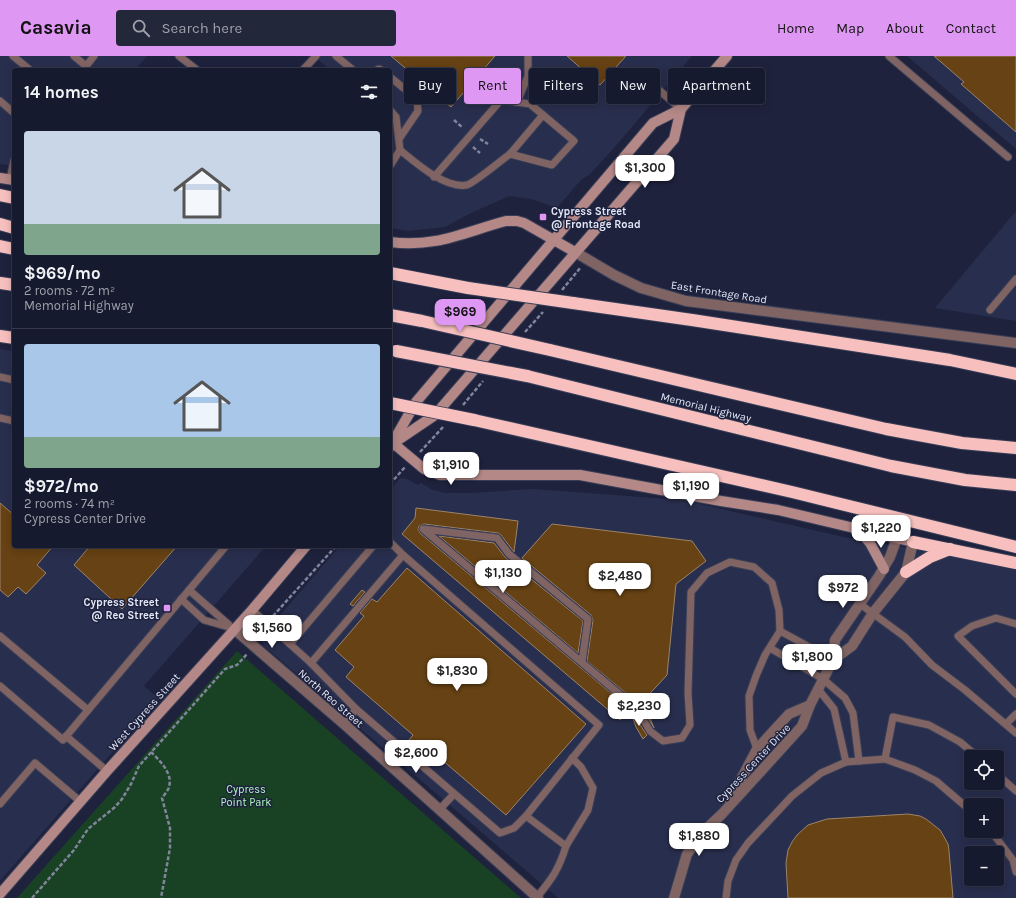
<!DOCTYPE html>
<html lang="en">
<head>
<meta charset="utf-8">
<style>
  body { margin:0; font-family:Karla,sans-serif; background:#23273a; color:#f1f3f6; height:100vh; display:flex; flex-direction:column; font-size:15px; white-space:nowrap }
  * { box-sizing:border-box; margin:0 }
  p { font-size:13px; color:#9ea1aa }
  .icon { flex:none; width:22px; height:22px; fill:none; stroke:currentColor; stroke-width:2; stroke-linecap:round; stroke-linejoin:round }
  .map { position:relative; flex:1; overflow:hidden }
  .sheet { position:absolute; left:12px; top:12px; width:380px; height:480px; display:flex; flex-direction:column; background:#161a2e; border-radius:4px; box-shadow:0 2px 10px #0003,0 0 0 1px #35384a }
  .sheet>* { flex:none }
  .guide { position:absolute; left:404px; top:12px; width:380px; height:36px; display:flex; gap:8px }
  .controls { position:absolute; left:964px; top:694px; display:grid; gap:8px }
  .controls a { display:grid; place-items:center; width:40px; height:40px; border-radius:4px; background:#161a2e; box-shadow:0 2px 10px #0003,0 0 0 1px #35384a; font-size:20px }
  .price { position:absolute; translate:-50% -34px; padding:0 9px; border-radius:8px; background:#fff; color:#222; font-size:13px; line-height:26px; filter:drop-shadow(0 1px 2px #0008) }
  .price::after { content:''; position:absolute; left:50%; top:24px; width:12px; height:9px; margin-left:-6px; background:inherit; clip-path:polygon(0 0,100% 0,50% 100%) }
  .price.current { background:#de98f3; color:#111 }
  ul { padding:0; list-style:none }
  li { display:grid; align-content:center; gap:8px; height:212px; padding:0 12px }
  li+li { border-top:1px solid #35384a }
  li span { display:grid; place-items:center; height:124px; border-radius:4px; color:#555 }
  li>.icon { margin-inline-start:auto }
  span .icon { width:72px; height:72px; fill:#fffc; stroke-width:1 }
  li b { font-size:17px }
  h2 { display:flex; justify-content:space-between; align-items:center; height:48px; padding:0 12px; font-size:17px }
  .pill { padding:0 14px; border-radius:4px; background:#161a2e; box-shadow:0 2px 10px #0003,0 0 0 1px #35384a; font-size:14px; line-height:36px }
  .pill.current { background:#de98f3; color:#111 }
  header { display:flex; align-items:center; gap:24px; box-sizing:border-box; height:56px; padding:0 20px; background:#de98f3; color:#111 }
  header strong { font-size:19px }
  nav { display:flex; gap:22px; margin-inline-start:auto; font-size:14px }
  .search { width:280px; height:36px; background:#23273a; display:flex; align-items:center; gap:10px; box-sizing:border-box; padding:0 14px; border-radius:4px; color:#9ea1aa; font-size:15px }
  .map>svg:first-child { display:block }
</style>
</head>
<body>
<header>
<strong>Casavia</strong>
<div class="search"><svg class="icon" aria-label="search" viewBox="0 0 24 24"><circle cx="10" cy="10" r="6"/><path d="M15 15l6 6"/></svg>Search here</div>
<nav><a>Home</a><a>Map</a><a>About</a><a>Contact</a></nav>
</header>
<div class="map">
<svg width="1016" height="842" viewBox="0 0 1016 842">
  <rect width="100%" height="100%" fill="#1e223d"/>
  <g fill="#282e4d" fill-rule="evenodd">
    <polygon points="0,0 147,0 135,14 14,14 14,110 0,108"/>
    <polygon points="314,0 692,0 614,92 590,118 581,124 557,152 531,143 509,140 467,159 445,171 408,175 390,172 390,14 330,14"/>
    <polygon points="907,0 1016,0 1016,93"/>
    <polygon points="1016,155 1016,265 935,252"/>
    <polygon points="0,293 14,295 14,490 266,490 144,630 159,643 0,825"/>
    <path d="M400 422 407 423 418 429 421 427 433 434 445 437H472L532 433 683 444 848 482 968 502 1016 514V842H558L264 590 262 585 279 566 280 559 340 490H390V434ZM971 701H997V727H971ZM971 749H997V775H971ZM971 797H997V823H971Z"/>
  </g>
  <polygon fill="#194224" points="237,595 521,842 17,842"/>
  <g fill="#664214" stroke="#9d8469">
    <polygon points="391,0 495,0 451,51"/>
    <polygon points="567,0 626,0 600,29"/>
    <polygon points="934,0 1016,0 1016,76 961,28 964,26"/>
    <polygon points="0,447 14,459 14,490 53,490 37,509 46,517 26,538 18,531 8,541 0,534"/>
    <polygon points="416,452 518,465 514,496 501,479 498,477 424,468 419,470 418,473 420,477 630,653 620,664 402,478 415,462"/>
    <polygon points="552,468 692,485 706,505 676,528 667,619 643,645 654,672 639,648 587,605 593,564 591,559 522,502"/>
    <polygon points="439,480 494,487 505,501 513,508 512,513 515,510 583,565 578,597"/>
    <polygon points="90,490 177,490 122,553 74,509"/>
    <polygon points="407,512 586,668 506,759 434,697 426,706 405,689 413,679 346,621 354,611 335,594 364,560 360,557 372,543 377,546"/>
    <polygon points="362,534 365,536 353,550 350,548"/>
    <polygon points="630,654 647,679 643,683 636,671"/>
    <polygon points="908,758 920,760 926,763 940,774 943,779 948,788 949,795 953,842 788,842 786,807 788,794 792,786 797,779 808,769 827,763"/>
  </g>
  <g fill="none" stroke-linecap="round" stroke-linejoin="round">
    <defs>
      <g id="lane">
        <polyline points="13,0 30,14"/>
        <polyline points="74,0 86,10"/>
        <polyline points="179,0 197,14"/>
        <polyline points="336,0 353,14"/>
        <polyline points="889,0 1008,101"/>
        <polyline points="83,14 94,0"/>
        <polyline points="303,14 316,0"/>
        <polyline points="377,14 379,13 381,14"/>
        <polyline points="639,17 681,53"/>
        <polyline points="390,21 417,43 418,55 399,83"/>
        <polyline points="0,45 14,57"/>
        <polyline points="517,46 528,20 528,0"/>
        <polyline points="390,54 396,61 400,94 390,110"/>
        <path d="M400 94C416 107 445 133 467 129 473 128 503 103 510 98L552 109 574 85 530 48 501 44 434 121"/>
        <polyline points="510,98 543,59"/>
        <polyline points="10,124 14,104"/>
        <polyline points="990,254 1016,223"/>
        <polyline points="0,321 14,324"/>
        <polyline points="0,362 14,365"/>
        <polyline points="189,534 229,569"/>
        <polyline points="181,543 204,564 232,572"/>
        <polyline points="860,548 905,581 932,609 965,634 1016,677"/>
        <polyline points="252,554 311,607 356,653 500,777 514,772 526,760 599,669 403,499 390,486"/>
        <polyline points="1016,568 996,562 972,570 958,580 1016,638"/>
        <polyline points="780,575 833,604"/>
        <polyline points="0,580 88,654"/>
        <polyline points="290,588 373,490"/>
        <polyline points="770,592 823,623 845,642 853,657 859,705"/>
        <polyline points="582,606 588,563 509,498 497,482 423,473 636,652 650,675 663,685 682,682 690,669 688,637 691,536 707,517 730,506 754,511 772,527 779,554 780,575 765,599 756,620 749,640 750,674 757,693"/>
        <polyline points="311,607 403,499"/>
        <polyline points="0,630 63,684 226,490"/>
        <polyline points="818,633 834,653 846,706"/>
        <polyline points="344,668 356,653"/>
        <polyline points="1006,668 1016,658"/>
        <polyline points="66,680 107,715"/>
        <polyline points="885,703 893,661 929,669 960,686 978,701"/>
        <polyline points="997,718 1016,735"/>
        <polyline points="0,748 35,707 81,746"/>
        <polyline points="439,754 454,738"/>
        <path d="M526 760 566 790C559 813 552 823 537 841"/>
        <polyline points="991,775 1013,804 1016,816"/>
        <polyline points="566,790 588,754 593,732 581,711 572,702"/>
        <polyline points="726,842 728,825 736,804 748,787 792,740 821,717 846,706 885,703 915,714 936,725 971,755"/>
      </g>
      <g id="street">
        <polyline points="575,196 614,219 641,232 686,245 1016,287"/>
        <polyline points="234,573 344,668 538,842"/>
        <polyline points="833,604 852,590 873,557 906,516 913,486"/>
        <polyline points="730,744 757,693 789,658 810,649"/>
        <polyline points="674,842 687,798 704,775 722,758 802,670 810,649 833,604 835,584 879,520 890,501 897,482"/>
      </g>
      <g id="secondary">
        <polyline points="0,122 14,124"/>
        <path d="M390 186C436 192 464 176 506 165H517L524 167 575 196"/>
        <polyline points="395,386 435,359 674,83 681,53"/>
        <polyline points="393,387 424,413 440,419 580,419 721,445 778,454 913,486"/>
        <polyline points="390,391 416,346 653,67 681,53 727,0"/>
        <polyline points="857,472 870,487 884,513"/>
        <polyline points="0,838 107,715 252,554 306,490"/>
      </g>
      <g id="highway">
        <polyline points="0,139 14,142"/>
        <polyline points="0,168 14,172"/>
        <polyline points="0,190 14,193"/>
        <polyline points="390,217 468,232"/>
        <polyline points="0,227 14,229"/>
        <polyline points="573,247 692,264 950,304 1016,318"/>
        <polyline points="390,259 422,265"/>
        <polyline points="0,280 14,282"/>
        <polyline points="550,294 886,373 962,387 1016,392"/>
        <polyline points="527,320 891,410 965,424 1016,429"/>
        <polyline points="474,364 792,436 1016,491"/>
        <polyline points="913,486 1016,507"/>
        <polyline points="906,516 930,501 950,493"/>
      </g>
    </defs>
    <use href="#lane" stroke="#393e57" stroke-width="9"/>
    <use href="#street" stroke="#393e57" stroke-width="12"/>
    <use href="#secondary" stroke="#393e57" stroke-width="12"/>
    <use href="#highway" stroke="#393e57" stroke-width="14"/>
    <g stroke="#80859b" stroke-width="2.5" stroke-dasharray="4 2" stroke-linecap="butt">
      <polyline points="454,64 463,72"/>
      <polyline points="480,83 488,88"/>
      <polyline points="473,91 480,97"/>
      <polyline points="562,234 581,211"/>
      <polyline points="525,276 543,256"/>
      <polyline points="463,349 483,325"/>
      <polyline points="420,396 444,370"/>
      <polyline points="390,428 405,411"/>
      <polyline points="273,560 336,490"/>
      <path d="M151 696C160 705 173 717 169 731 168 735 164 739 162 742L170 772V792L161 842"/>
      <polyline points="32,842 74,794 88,773 115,751 122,743 131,728 139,710 225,613 237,609 247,598"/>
    </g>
    <use href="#lane" stroke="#7f6463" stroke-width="7"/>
    <use href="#street" stroke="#7f6463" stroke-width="10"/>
    <use href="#secondary" stroke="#b38887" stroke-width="10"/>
    <use href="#highway" stroke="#f7c0bf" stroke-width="12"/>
    <defs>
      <g id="highway-bridge">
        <polyline points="468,232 573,247"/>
        <polyline points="422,265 550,294"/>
        <polyline points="396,295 527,320"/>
        <polyline points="390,347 474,364"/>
      </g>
    </defs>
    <use href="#highway-bridge" stroke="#393e57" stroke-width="14" stroke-linecap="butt"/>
    <use href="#highway-bridge" stroke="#f7c0bf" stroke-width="12"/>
  </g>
  <g fill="#de98f3" stroke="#1e223d" stroke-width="1.5">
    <rect x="539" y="157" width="8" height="8" rx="2"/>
    <rect x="163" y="548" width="8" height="8" rx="2"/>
  </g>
  <g text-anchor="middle" stroke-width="3" stroke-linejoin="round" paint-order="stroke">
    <g font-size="11" font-weight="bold" fill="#e2e7f8" stroke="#1e223d" text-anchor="start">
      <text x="551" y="159">Cypress Street<tspan x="551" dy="13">@ Frontage Road</tspan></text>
      <text x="159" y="550" text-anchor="end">Cypress Street<tspan x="159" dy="13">@ Reo Street</tspan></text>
    </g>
    <g font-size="11" fill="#e2e7f8" stroke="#1e223d">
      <text transform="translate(719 236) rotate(9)" y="4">East Frontage Road</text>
      <text transform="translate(706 351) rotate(14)" y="4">Memorial Highway</text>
      <text transform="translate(331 642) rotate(41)" y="4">North Reo Street</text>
      <text transform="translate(144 656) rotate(-48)" y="4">West Cypress Street</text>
      <text transform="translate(753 707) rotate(-47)" y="4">Cypress Center Drive</text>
    </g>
    <g font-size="11" fill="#aff9be" stroke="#1e223d">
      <text x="246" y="737">Cypress<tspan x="246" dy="13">Point Park</tspan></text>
    </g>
  </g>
</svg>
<div class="controls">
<a><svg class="icon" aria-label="locate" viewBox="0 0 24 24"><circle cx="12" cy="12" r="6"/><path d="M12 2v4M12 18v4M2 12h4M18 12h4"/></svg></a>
<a>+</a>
<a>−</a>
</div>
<b class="price" style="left:645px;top:133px">$1,300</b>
<b class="price current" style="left:460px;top:277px">$969</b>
<b class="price" style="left:451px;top:430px">$1,910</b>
<b class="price" style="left:691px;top:451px">$1,190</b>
<b class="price" style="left:881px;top:493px">$1,220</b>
<b class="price" style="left:503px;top:538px">$1,130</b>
<b class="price" style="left:620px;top:541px">$2,480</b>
<b class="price" style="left:843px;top:553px">$972</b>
<b class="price" style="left:272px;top:593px">$1,560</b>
<b class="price" style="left:812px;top:622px">$1,800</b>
<b class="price" style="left:457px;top:636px">$1,830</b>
<b class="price" style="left:639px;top:671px">$2,230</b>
<b class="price" style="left:416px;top:718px">$2,600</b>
<b class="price" style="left:699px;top:801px">$1,880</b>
<div class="guide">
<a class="pill">Buy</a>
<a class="pill current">Rent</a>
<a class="pill">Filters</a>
<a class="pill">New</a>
<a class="pill">Apartment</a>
</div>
<section class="sheet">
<h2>14 homes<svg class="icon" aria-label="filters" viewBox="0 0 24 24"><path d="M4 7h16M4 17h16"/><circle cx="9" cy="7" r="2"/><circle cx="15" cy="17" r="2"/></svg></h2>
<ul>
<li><span style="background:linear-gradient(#c9d6e8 75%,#7fa58c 0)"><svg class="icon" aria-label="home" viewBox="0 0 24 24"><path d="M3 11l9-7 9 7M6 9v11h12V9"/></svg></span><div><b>$969/mo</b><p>2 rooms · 72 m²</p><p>Memorial Highway</p></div></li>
<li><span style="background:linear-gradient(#a9c7e8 75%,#7fa58c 0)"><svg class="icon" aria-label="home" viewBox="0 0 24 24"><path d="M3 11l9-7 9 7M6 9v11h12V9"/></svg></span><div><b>$972/mo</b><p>2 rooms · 74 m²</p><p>Cypress Center Drive</p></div></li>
</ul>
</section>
</div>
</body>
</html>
